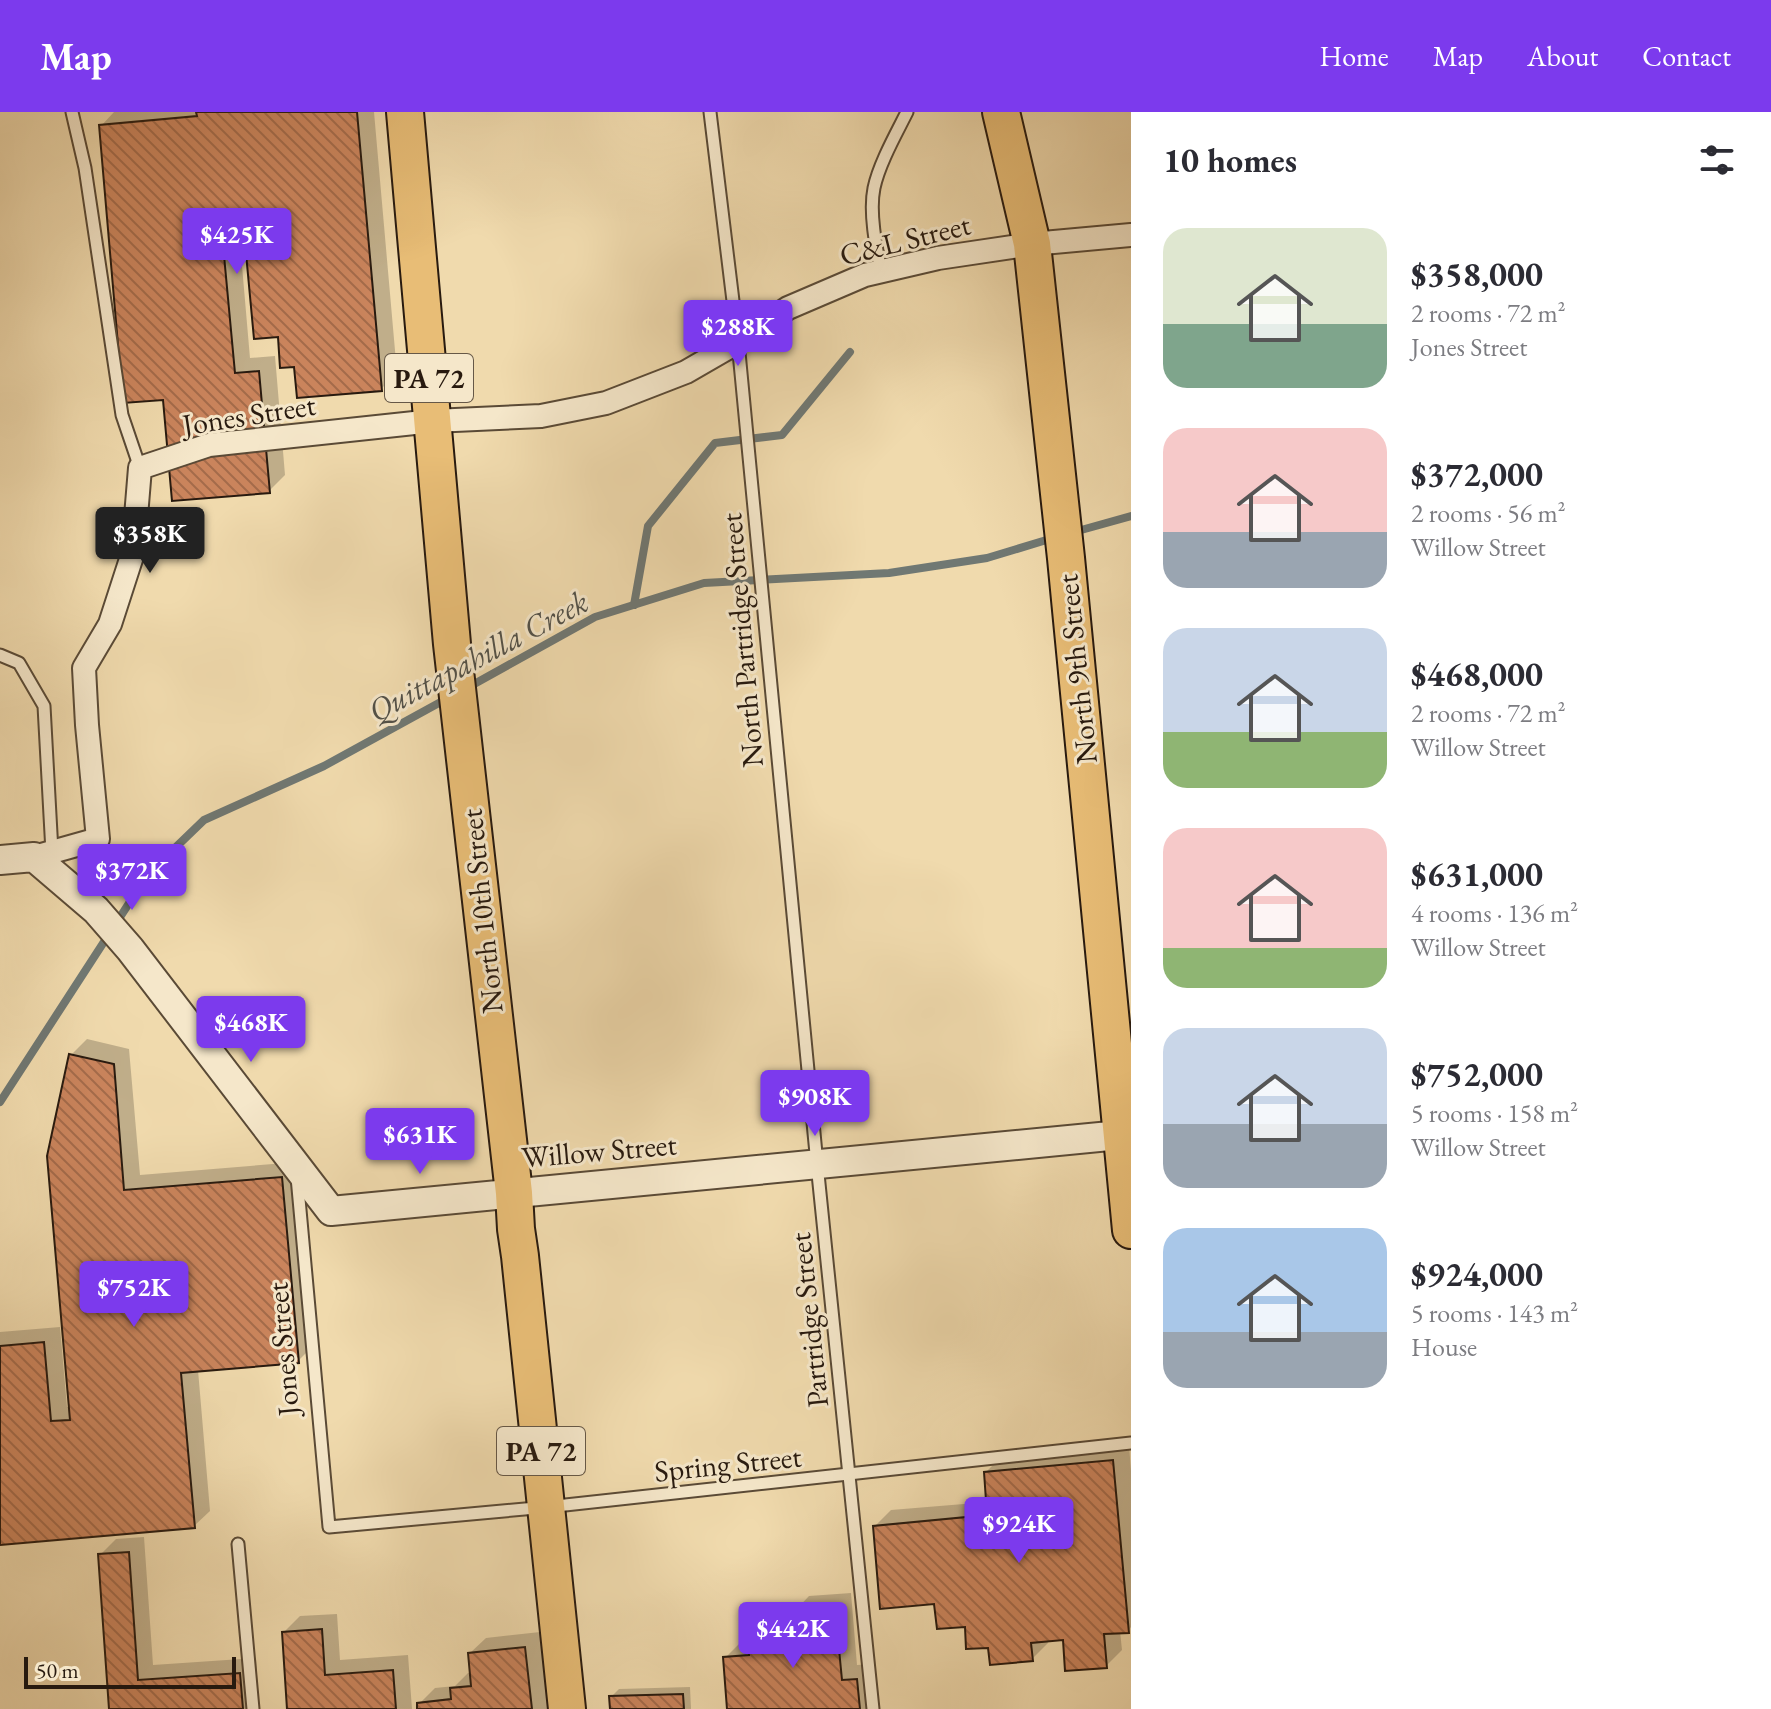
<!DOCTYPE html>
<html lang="en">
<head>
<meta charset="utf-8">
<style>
  body { margin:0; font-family:"EB Garamond",serif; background:#f2f2f3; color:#2b2b33; height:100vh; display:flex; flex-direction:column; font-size:30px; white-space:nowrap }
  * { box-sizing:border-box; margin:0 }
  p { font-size:26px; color:#7c7c81 }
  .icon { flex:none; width:44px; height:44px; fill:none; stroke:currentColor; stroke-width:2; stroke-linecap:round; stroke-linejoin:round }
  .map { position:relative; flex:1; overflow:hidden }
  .panel { display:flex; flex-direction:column; background:#fff; width:640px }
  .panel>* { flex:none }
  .scale { position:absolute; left:24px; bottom:20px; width:212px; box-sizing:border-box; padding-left:8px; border:4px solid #281a0f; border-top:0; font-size:22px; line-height:28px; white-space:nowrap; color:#281a0f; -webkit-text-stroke:6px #f5e7ca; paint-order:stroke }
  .price { position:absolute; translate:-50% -68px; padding:0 18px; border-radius:8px; background:#7c3aed; color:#fff; font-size:26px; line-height:52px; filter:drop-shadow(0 2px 4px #0008) }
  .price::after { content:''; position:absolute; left:50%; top:48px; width:24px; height:18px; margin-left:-12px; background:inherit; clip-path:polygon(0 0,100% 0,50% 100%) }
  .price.active { background:#222; color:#fff }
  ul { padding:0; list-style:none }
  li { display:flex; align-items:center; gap:24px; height:200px; padding:0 32px }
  li span { display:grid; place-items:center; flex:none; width:224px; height:160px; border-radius:24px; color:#555 }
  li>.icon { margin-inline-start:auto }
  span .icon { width:96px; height:96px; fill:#fffc; stroke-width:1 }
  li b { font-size:34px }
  h2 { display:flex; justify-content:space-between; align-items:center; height:96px; padding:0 32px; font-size:34px }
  header { display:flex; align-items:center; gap:48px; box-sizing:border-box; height:112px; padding:0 40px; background:#7c3aed; color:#fff }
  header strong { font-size:38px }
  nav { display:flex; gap:44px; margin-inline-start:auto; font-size:28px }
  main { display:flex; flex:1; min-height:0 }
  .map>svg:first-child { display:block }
</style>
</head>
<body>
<header>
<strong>Map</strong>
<nav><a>Home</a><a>Map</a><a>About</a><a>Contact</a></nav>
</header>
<main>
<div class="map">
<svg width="1131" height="1597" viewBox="0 0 1131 1597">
  <defs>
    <pattern id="building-back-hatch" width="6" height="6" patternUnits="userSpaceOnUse" patternTransform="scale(2)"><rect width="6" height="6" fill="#ca845c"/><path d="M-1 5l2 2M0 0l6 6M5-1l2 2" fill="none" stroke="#a46b4a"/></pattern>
  </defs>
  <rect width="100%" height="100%" fill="#f0daad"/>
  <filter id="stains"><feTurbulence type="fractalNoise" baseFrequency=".0025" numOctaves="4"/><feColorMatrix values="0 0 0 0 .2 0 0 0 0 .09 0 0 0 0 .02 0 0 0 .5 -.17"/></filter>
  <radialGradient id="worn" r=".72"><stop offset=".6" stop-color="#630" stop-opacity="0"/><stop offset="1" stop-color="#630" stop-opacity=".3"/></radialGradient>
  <g fill="#0003">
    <polygon points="114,0 374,0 397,261 381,277 296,253 280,223 246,118 239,119 250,246 275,244 285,363 269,379 164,286 101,14"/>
    <polygon points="87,927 129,937 140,1063 298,1050 314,1233 298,1249 198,1258 210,1399 194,1414 0,1431 0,1220 60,1215 67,1295 71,1294 71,943"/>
    <polygon points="1129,1333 1131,1359 1131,1515 1128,1519 1120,1519 1122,1538 1106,1554 1065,1526 1047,1527 1048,1531 1032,1547 990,1533 936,1490 875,1414 891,1398 988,1390 986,1360 1002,1344"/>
    <polygon points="144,1425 153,1553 256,1546 259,1597 111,1597 100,1443 116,1427"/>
    <polygon points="851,1481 857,1553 872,1552 877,1597 729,1597 725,1546 741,1530 753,1529 766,1515 795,1513 794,1500 809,1484"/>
    <polygon points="337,1502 340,1548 408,1543 412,1597 289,1597 284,1520 300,1504"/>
    <polygon points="540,1520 548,1597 419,1597 419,1592 435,1576 455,1574 468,1561 472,1560 470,1541 486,1526"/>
    <polygon points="690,1575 691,1597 612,1597 611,1585 619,1577"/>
  </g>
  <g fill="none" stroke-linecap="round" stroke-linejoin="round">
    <g stroke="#707873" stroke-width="8">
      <polyline points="1074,420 1131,404"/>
      <polyline points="634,493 648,414 715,331 782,323 850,240"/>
      <polyline points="467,576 595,505 704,471 889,461 987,446 1053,426"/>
      <polyline points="0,990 148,762 204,708 324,654 448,586"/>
    </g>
  </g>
  <g fill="url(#building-back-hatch)" stroke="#281a0f" stroke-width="2">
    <polygon points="196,0 357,0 382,279 297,286 294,255 280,256 278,225 254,227 244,120 222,122 235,261 259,259 270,381 172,389 163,288 123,291 99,13 197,4"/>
    <polygon points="69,942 114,952 124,1078 282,1065 299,1251 181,1261 195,1416 0,1433 0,1234 44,1230 51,1309 70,1308 47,1044"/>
    <polygon points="1113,1348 1129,1521 1104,1522 1107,1556 1065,1559 1063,1528 1031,1531 1033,1549 990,1553 988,1536 966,1537 965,1515 937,1517 934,1492 880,1497 873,1414 987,1403 984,1360"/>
    <polygon points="129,1440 138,1568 240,1561 243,1597 109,1597 98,1442"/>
    <polygon points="835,1496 842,1568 857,1567 860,1597 727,1597 723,1545 749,1543 748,1530 794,1526 791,1499"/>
    <polygon points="322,1517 325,1563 393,1558 396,1597 287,1597 282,1520"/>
    <polygon points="525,1535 532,1597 417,1597 417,1591 451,1587 450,1576 471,1574 468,1541"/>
    <polygon points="683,1582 684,1597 610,1597 609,1584"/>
  </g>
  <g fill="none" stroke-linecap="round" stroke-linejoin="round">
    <defs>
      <g id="service">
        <polyline points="72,0 85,56 122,303 140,356"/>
        <polyline points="710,0 738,230 817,1052 873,1597"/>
        <path d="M881 159C876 135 869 100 874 76 879 52 896 22 907 0"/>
        <polyline points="0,543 19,551 44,594 52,740"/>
        <polyline points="297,1065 329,1415 547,1395 1131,1331"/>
        <polyline points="238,1432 253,1597"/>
      </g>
      <polyline id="minor" points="34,745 98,727 87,613 84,556 110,512 133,441 140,356 209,333 433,309 541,304 606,291 686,260 738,230 788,196 865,163 938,146 1032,132 1131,123"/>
      <polyline id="tertiary" points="0,748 34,745 96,798 130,837 331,1099 1131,1022"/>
      <g id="primary">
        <polyline points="405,0 452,532 514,1081 516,1117 520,1144 567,1597"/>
        <polyline points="1001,0 1032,132 1066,446 1131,1118"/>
      </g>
    </defs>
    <use href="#service" stroke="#5a4a36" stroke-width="15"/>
    <use href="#minor" stroke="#5a4a36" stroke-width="26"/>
    <use href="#tertiary" stroke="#5a4a36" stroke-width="32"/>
    <use href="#primary" stroke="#281a0f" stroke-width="40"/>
    <use href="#service" stroke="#f5e7ca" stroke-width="11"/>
    <use href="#minor" stroke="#f5e7ca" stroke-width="22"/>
    <use href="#tertiary" stroke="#f5e7ca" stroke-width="28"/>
    <use href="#primary" stroke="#e8bd76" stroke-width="36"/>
  </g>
  <g text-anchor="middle" stroke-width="6" stroke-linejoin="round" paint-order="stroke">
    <g fill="#f5e7ca" stroke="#665847" stroke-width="2">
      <rect x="385" y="242" width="88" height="48" rx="6"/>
      <rect x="497" y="1315" width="88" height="48" rx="6"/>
    </g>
    <g font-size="28" font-weight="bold" fill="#281a0f">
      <text x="429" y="276">PA 72</text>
      <text x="541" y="1349">PA 72</text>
    </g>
    <g font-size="30" fill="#281a0f" stroke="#f5e7ca">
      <text transform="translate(905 128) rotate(-14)" y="10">C&amp;L Street</text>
      <text transform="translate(249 303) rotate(-9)" y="10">Jones Street</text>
      <text transform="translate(742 528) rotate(-95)" y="10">North Partridge Street</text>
      <text transform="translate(1077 557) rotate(-96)" y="10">North 9th Street</text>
      <text transform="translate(482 799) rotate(-96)" y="10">North 10th Street</text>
      <text transform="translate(599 1039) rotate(-5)" y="10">Willow Street</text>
      <text transform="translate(809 1208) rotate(-96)" y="10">Partridge Street</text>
      <text transform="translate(283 1237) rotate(-95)" y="10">Jones Street</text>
      <text transform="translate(728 1352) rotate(-6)" y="10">Spring Street</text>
    </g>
    <g font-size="32" font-style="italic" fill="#525149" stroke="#f5e7ca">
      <text transform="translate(478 544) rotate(-28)" y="11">Quittapahilla Creek</text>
    </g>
  </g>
  <rect width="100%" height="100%" filter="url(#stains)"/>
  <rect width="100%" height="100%" fill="url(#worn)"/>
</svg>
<div class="scale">50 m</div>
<b class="price" style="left:237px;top:164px">$425K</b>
<b class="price" style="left:738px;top:256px">$288K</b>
<b class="price active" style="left:150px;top:463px">$358K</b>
<b class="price" style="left:132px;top:800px">$372K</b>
<b class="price" style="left:251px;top:952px">$468K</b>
<b class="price" style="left:815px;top:1026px">$908K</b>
<b class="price" style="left:420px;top:1064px">$631K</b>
<b class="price" style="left:134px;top:1217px">$752K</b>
<b class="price" style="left:1019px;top:1453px">$924K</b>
<b class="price" style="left:793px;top:1558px">$442K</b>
</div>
<section class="panel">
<h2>10 homes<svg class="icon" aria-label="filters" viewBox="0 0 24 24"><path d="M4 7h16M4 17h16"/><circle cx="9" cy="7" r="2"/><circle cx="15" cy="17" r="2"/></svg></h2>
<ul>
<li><span style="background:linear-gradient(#dfe7d0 60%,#7fa58c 0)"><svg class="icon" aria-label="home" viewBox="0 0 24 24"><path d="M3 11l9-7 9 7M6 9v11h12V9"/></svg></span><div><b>$358,000</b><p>2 rooms · 72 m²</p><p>Jones Street</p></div></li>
<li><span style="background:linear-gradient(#f6c9c9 65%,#9aa5b1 0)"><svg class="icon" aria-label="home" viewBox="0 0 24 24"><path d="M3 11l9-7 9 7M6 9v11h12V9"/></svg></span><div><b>$372,000</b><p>2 rooms · 56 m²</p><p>Willow Street</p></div></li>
<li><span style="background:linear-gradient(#c9d6e8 65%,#8fb573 0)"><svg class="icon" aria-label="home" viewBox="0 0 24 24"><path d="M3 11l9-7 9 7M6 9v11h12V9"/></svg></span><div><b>$468,000</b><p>2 rooms · 72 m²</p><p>Willow Street</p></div></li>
<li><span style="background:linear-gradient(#f6c9c9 75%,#8fb573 0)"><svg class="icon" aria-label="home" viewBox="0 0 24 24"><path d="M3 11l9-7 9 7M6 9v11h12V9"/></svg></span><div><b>$631,000</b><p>4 rooms · 136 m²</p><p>Willow Street</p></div></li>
<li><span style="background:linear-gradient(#c9d6e8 60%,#9aa5b1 0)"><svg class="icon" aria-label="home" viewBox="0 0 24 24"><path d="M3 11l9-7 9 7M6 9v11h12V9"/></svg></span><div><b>$752,000</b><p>5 rooms · 158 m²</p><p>Willow Street</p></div></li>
<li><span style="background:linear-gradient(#a9c7e8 65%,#9aa5b1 0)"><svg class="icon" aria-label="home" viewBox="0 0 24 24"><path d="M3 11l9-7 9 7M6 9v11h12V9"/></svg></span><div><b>$924,000</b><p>5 rooms · 143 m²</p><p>House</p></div></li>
</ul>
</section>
</main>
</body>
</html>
